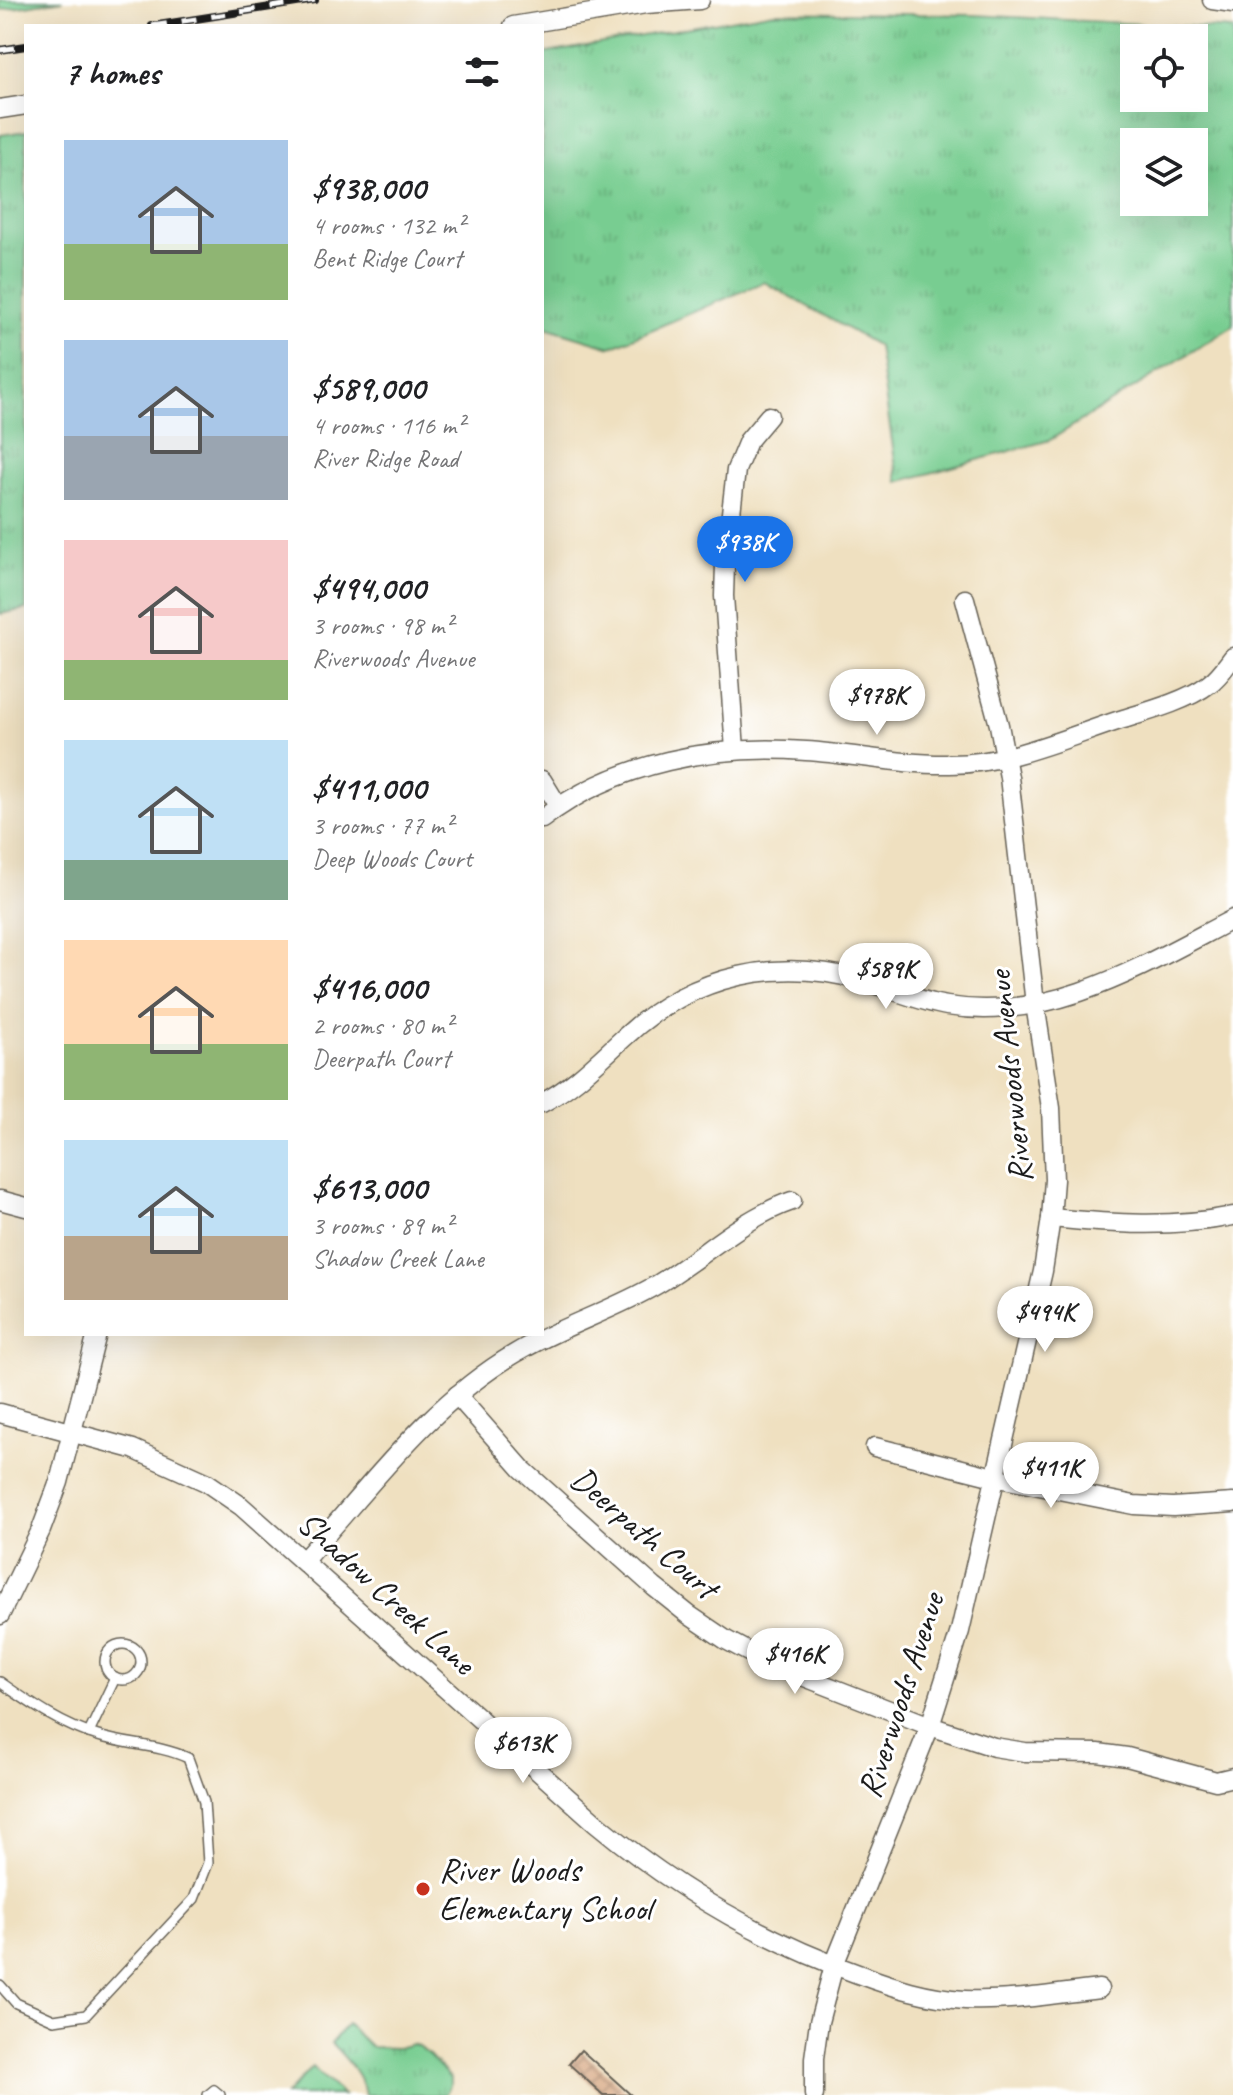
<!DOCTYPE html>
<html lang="en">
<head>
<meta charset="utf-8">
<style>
  body { margin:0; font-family:Caveat,sans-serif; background:#f2f2f2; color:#202124; height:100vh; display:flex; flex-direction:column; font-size:30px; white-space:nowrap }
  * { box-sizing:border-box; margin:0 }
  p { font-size:26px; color:#757577 }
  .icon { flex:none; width:44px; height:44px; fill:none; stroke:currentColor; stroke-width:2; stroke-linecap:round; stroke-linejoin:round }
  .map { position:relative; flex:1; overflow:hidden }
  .side { position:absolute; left:24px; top:24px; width:520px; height:1312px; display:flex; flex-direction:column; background:#fff; border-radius:0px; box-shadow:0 8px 32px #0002 }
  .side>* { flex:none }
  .controls { position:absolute; left:1120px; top:24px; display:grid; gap:16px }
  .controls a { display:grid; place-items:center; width:88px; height:88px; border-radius:0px; background:#fff; box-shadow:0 8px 32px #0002; font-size:40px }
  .price { position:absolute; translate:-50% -68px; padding:0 18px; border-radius:28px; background:#fff; color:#222; font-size:26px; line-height:52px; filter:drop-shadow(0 2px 4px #0008) }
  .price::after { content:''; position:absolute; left:50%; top:48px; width:24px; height:18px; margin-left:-12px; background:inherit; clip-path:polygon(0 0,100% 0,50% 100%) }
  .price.on { background:#1a73e8; color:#fff }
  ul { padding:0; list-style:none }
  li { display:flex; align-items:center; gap:24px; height:200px; padding:0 40px }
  li span { display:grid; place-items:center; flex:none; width:224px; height:160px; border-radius:0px; color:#555 }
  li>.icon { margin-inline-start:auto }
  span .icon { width:96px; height:96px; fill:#fffc; stroke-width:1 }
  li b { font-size:34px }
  h2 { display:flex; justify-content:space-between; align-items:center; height:96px; padding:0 40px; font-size:34px }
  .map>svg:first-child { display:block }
</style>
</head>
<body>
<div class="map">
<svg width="1233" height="2095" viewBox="0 0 1233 2095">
  <defs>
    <pattern id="park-tufts" width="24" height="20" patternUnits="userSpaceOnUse" patternTransform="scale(2)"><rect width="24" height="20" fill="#78cd91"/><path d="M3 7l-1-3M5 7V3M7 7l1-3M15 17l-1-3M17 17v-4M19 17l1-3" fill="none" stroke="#67af7c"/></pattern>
    <pattern id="building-cross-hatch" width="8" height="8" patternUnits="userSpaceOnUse" patternTransform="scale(2)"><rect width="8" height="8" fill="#d9ab86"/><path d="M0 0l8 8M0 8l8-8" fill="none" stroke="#af8a6d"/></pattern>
  </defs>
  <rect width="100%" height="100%" fill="#fff"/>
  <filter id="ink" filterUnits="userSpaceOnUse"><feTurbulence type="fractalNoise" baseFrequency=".0125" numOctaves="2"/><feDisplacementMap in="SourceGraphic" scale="16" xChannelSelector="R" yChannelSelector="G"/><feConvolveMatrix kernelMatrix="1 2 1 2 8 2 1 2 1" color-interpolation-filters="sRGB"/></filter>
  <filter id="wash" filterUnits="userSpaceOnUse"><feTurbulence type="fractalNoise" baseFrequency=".006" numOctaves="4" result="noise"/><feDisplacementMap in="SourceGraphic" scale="32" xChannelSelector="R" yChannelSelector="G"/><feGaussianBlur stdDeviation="1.8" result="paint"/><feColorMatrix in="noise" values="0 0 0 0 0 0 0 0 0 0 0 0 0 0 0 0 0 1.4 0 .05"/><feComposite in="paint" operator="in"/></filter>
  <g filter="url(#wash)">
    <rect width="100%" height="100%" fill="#efe0c0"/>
    <g fill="url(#park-tufts)" stroke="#4a7456" stroke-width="2" fill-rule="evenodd">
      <path d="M774 12 974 15 1233 29V326L1050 440 898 482 878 346 764 282 611 347 542 326V54ZM1134 38H1194V98H1134ZM1134 142H1194V202H1134Z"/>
      <polygon points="26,131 26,609 0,614 0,135"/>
      <path d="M347 2024 371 2047 397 2048 412 2044 418 2046 430 2056 450 2078V2086L445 2095H365C362 2075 345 2057 331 2043Z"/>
    </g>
    <g fill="#78cd91" stroke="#4a7456" stroke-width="2">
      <polygon points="0,0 63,0 0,10"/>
      <polygon points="312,2067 343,2095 286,2095"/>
    </g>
    <g id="blocks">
      <polygon fill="url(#building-cross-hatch)" points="581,2050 609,2075 631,2095 603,2095 590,2083 569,2064"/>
    </g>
  </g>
  <g filter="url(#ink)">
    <use href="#blocks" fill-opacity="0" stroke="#666155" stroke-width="2"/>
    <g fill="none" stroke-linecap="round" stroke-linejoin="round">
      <defs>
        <g id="service">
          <circle cx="123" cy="1662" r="18"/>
          <path d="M0 1682C30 1703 62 1726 98 1736 128 1745 160 1745 188 1758L204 1802 208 1863 194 1899 86 2015 54 2020 16 2003 0 1985"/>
          <polyline points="89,1733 115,1678"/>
          <polyline points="208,2095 214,2090 220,2095"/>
        </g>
        <g id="minor">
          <polyline points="1212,0 1233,3"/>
          <polyline points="513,26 646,4 700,0"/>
          <polyline points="0,109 26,105"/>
          <polyline points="735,750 724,596 725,565 736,470 748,441 769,416"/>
          <polyline points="542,780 558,806"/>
          <path d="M542 819C616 762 715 744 806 751 854 754 902 765 950 764 1008 764 1065 738 1120 720 1146 712 1187 701 1209 684 1219 677 1226 666 1233 657"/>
          <path d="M542 1103C576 1085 599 1060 627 1035 658 1006 698 985 739 976 779 967 821 969 860 980 890 988 917 1001 947 1006 1052 1023 1144 965 1233 919"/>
          <polyline points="0,1200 26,1207"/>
          <path d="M1051 1218C1113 1224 1172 1228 1233 1216"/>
          <polyline points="457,1395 522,1469 654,1587 689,1615 726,1640 769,1663 930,1726 994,1747 1025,1752 1098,1753 1127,1757 1216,1781 1233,1777"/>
          <path d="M0 1413 133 1449 206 1482 241 1506 595 1822C674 1888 762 1940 858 1974 893 1987 928 1998 965 2000 1010 2002 1055 1994 1099 1989"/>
          <polyline points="875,1447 994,1477 1134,1505 1173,1507 1233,1503"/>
          <path d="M304 1560C369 1488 430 1403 516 1353 561 1326 612 1311 658 1284 703 1257 742 1218 792 1201"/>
          <polyline points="0,1615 41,1530 59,1482 97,1334"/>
          <polyline points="814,2095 814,2058 819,2022 834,1965 930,1726 960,1631 1043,1271 1051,1218 1054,1180 1051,1108 1035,1004 1009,777 999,725 965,599"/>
        </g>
      </defs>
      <use href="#service" stroke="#666155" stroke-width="12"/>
      <use href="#minor" stroke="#666155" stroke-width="21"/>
      <use href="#service" stroke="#fff" stroke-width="9"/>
      <use href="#minor" stroke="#fff" stroke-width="18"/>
      <defs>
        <g id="rail">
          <polyline points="152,26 315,0"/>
          <polyline points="0,50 26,46"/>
        </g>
      </defs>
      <use href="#rail" stroke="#1c1c1c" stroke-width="8"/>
      <use href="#rail" stroke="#fff" stroke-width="5" stroke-dasharray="15" stroke-linecap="butt"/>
    </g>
  </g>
  <circle fill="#c8321e" stroke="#fff" stroke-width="3" cx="423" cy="1889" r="8"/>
  <g text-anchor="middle" stroke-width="6" stroke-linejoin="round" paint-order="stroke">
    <g font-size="34" fill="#1c1c1c" stroke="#fff">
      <text transform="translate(1009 1077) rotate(-96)" y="12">Riverwoods Avenue</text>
      <text transform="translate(645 1532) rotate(41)" y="12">Deerpath Court</text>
      <text transform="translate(387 1592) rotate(42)" y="12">Shadow Creek Lane</text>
      <text transform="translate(900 1695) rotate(-72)" y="12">Riverwoods Avenue</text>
    </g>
    <g font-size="34" fill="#1c1c1c" stroke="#fff" text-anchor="start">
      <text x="439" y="1881">River Woods<tspan x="439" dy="39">Elementary School</tspan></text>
    </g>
  </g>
</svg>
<div class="controls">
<a><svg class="icon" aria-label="locate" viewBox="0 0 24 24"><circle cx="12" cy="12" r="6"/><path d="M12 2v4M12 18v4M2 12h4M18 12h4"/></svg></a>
<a><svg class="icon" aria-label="layers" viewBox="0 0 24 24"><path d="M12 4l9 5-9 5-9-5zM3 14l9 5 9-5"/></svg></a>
</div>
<b class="price on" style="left:745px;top:584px">$938K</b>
<b class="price" style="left:877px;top:737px">$978K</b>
<b class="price" style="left:886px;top:1011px">$589K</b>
<b class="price" style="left:1045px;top:1354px">$494K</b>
<b class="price" style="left:1051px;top:1510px">$411K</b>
<b class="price" style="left:795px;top:1696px">$416K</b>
<b class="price" style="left:523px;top:1785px">$613K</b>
<section class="side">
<h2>7 homes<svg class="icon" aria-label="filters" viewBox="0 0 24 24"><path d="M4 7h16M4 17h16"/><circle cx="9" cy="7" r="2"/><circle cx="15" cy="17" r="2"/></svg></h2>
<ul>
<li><span style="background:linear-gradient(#a9c7e8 65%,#8fb573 0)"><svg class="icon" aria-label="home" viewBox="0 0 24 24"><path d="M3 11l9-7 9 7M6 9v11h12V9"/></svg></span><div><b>$938,000</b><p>4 rooms · 132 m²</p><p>Bent Ridge Court</p></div></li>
<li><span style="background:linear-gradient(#a9c7e8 60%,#9aa5b1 0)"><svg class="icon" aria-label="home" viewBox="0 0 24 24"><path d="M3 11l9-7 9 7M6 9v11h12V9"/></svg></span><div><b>$589,000</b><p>4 rooms · 116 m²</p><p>River Ridge Road</p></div></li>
<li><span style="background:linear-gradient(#f6c9c9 75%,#8fb573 0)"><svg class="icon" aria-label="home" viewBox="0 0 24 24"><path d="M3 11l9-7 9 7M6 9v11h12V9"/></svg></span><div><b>$494,000</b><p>3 rooms · 98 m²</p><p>Riverwoods Avenue</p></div></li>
<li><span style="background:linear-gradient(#bfe0f5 75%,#7fa58c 0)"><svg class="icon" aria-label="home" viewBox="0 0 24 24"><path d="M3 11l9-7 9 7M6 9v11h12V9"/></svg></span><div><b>$411,000</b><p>3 rooms · 77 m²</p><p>Deep Woods Court</p></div></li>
<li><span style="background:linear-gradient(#ffd9b3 65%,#8fb573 0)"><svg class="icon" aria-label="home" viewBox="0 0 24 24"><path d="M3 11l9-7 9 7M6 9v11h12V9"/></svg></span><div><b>$416,000</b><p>2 rooms · 80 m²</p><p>Deerpath Court</p></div></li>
<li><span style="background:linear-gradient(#bfe0f5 60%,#b9a48a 0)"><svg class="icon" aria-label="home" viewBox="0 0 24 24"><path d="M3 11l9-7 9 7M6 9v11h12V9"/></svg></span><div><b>$613,000</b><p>3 rooms · 89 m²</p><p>Shadow Creek Lane</p></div></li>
</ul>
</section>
</div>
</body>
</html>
